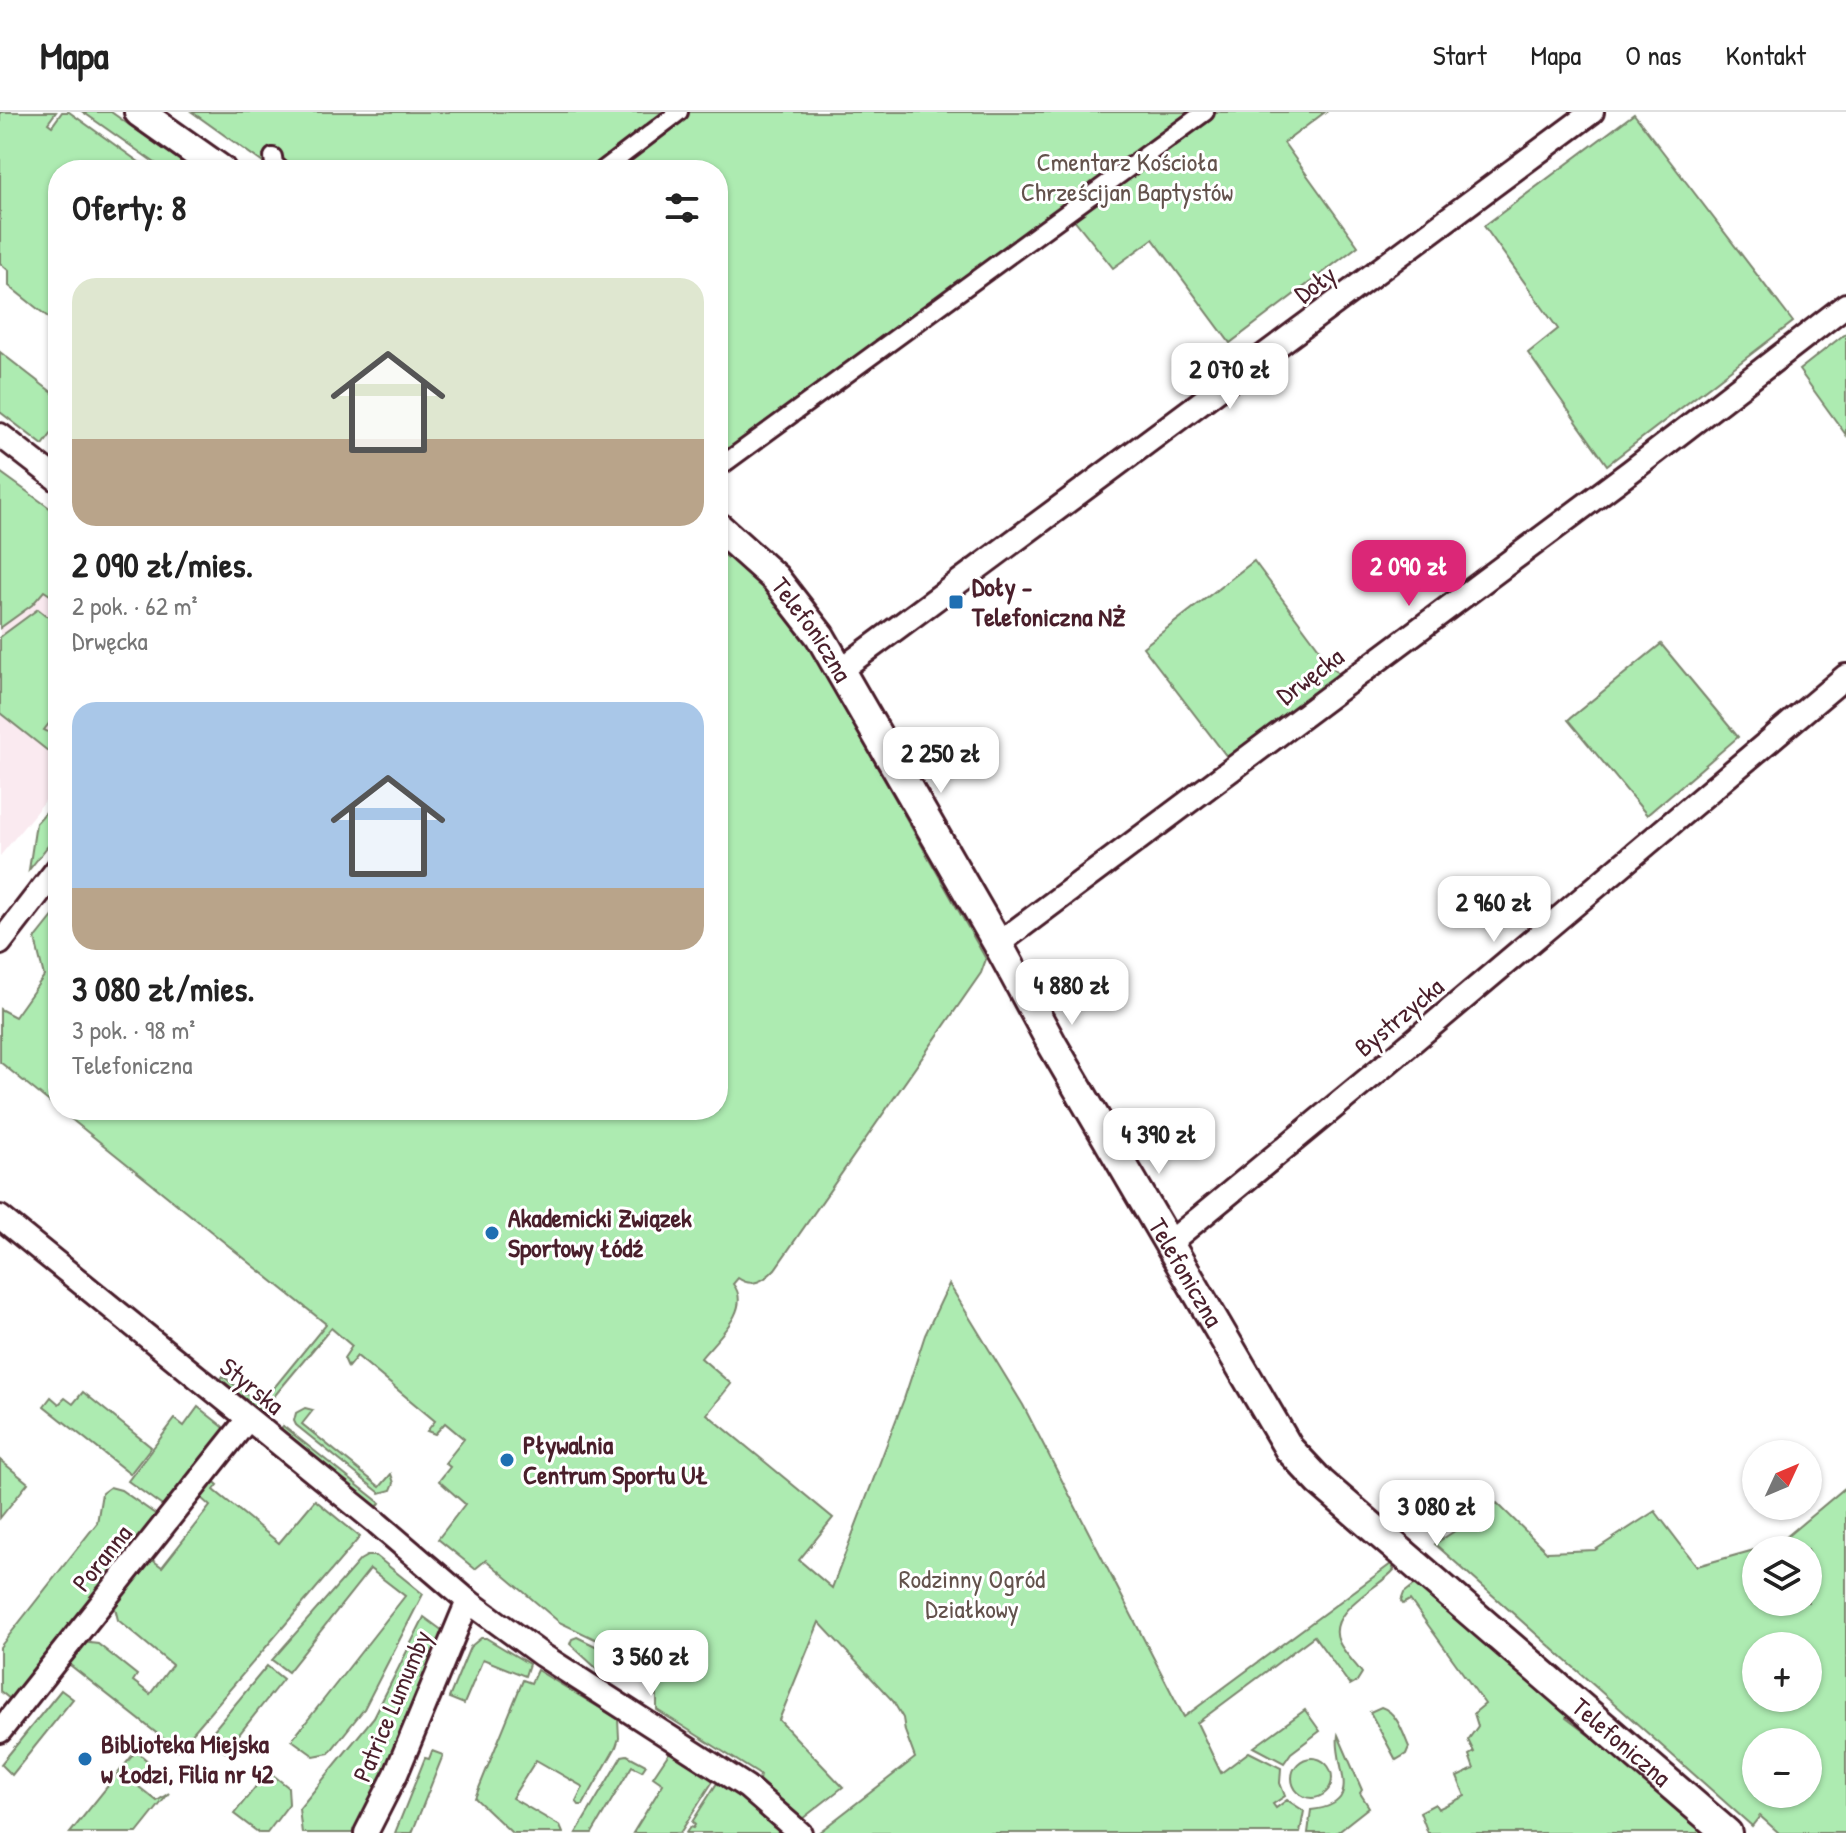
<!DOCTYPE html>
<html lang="pl">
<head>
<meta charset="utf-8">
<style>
  body { margin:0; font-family:"Patrick Hand",sans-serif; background:#f6f6f6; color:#222; height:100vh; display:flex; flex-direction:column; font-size:30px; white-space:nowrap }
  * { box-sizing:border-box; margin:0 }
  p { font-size:26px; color:#767676 }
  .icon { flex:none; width:44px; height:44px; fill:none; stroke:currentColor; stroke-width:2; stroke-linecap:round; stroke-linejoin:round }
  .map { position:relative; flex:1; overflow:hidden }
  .panel { position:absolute; left:48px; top:48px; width:680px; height:960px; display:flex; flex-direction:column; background:#fff; border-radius:32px; box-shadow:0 2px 6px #0004 }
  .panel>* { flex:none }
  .needle { width:52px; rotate:46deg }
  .tools { position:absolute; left:1742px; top:1328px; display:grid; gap:16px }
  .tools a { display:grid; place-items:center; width:80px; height:80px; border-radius:50%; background:#fff; box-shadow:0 2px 6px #0004; font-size:40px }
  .price { position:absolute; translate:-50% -68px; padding:0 18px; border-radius:16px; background:#fff; color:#222; font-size:26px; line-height:52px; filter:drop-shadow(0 2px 4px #0008) }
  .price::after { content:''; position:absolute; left:50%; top:48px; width:24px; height:18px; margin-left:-12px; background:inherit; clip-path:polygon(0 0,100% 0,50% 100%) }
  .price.on { background:#db2777; color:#fff }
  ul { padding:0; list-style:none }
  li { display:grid; align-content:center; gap:16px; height:424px; padding:0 24px }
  li span { display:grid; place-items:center; height:248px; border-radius:24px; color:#555 }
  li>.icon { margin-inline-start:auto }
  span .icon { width:144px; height:144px; fill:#fffc; stroke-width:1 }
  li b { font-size:34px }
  h2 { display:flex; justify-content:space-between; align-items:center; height:96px; padding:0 24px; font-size:34px }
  header { display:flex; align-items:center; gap:48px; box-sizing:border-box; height:112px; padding:0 40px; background:#fff; border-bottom:2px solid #e0e0e0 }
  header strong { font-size:38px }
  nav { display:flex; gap:44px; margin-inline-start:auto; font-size:28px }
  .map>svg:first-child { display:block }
</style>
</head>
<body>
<header>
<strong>Mapa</strong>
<nav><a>Start</a><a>Mapa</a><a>O nas</a><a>Kontakt</a></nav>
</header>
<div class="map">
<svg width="1846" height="1721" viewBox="0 0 1846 1721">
  <rect width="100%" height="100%" fill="#fff"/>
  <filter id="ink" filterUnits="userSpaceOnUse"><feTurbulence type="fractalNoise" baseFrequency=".0125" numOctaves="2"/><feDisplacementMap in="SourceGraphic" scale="16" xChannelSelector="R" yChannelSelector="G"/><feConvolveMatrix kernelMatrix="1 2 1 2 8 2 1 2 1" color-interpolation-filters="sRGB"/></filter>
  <g filter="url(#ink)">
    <polygon fill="#faeaf0" points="51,397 58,402 58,673 0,744 0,462"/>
    <g fill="#adebb1" stroke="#7c856e" stroke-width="2" fill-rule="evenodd">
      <polygon points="0,0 56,0 48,11 52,14 62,0 69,0 150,58 58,58 58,213 9,174 9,159 0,151"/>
      <polygon points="83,0 111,0 193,58 165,58"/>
      <polygon points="192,0 1325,0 1284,31 1358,134 1230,231 1153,127 1113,156 1073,106 718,365 718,58 273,58"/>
      <polygon points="1634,2 1793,210 1607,353 1528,241 1558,217 1484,114"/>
      <polygon points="1846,221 1846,323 1799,258"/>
      <polygon points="0,240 58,285 58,313 43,333 0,300"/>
      <polygon points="0,360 58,402 58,479 53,485 44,479 32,493 0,516"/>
      <path d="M718 433 767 479 804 526 986 847 981 861 775 1157C764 1169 752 1176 738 1166L733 1172C753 1197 716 1227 701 1246L731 1272 707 1302 833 1406 799 1448 832 1476 904 1287 925 1223 949 1172 1023 1293 1184 1605 1391 1452 1394 1458C1379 1476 1325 1499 1339 1530 1344 1541 1355 1551 1362 1561L1357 1569 1350 1573 1314 1524 1197 1611 1221 1661 1249 1640 1281 1656 1280 1671 1285 1684 1273 1692 1276 1696 1287 1688 1304 1699 1300 1721H818L915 1646 905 1619 903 1606 893 1589 819 1510 779 1608 843 1675 802 1707 759 1668 760 1663 657 1598V1566L631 1544 559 1510 486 1448 475 1457 438 1427 465 1392 439 1369 450 1355 445 1351 464 1327 445 1311 435 1322 427 1319 435 1309 357 1244 348 1255 344 1246 352 1234 331 1216 261 1300 221 1267 223 1264 260 1293 326 1212 60 998H718Z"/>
      <polygon points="1254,449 1338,562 1228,646 1143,535"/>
      <polygon points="38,497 58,513 58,607 54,605 44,618 58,625 58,647 0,601 0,525"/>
      <polygon points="1661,532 1738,625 1647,703 1568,608"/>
      <polygon points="46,700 58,703 58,721 29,758 36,711"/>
      <polygon points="58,798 58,997 0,950 0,897 15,905 44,864 35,827"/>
      <polygon points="83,1280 151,1335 130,1362 44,1294 51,1285 59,1292 65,1286 73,1292"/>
      <polygon points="198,1295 227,1318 165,1396 128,1369 175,1307 184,1314"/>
      <polygon points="305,1296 313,1298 302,1312 380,1375 391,1362 394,1371 391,1378 380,1381 296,1313 294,1309 296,1301"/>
      <polygon points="283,1314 380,1391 375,1398 279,1319"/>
      <polygon points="0,1348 28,1371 0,1406"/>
      <polygon points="211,1367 218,1373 214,1378 279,1431 315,1388 360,1425 178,1638 65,1549 82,1530 98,1532 137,1563 133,1569 150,1582 172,1553 118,1508 114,1492 146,1448 151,1447 162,1455 210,1394 200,1385 200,1381"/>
      <polygon points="110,1375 121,1378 158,1404 10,1587 0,1579 0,1535 97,1411 102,1381"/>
      <path d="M1846 1375V1721H1779L1760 1704 1752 1714 1435 1432 1497 1391 1547 1440 1595 1438 1655 1399 1697 1454 1779 1431ZM1756 1438H1808V1490H1756ZM1756 1534H1808V1586H1756ZM1808 1630V1682H1756V1630Z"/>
      <polygon points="367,1444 376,1444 423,1482 364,1597 329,1641 314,1644 292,1628 405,1484 370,1457 288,1560 272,1548 360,1448"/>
      <polygon points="1418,1470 1571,1597 1566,1606 1640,1662 1704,1721 1428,1721 1420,1700 1435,1692 1438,1697 1465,1684 1457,1665 1474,1657 1469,1643 1474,1640 1468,1628 1478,1614 1474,1601 1485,1592 1410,1488 1403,1492 1401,1489 1404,1481"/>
      <polygon points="424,1505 443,1519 384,1659 354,1719 352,1721 302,1721 299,1697 374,1605"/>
      <polygon points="577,1525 624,1548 625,1550 612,1566 607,1566 570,1532 572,1527"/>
      <polygon points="481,1526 486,1526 529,1552 525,1564 483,1547 464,1592 449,1586 470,1535"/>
      <polygon points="267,1554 283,1567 225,1640 207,1626"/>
      <polygon points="537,1558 618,1607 619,1626 616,1635 583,1693 579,1693 576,1689 583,1675 536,1648 512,1686 560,1714 563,1721 512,1721 475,1686 523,1568 531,1571"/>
      <polygon points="61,1578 73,1587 12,1663 1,1652"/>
      <path d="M1381 1595C1397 1600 1403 1621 1409 1635L1406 1642 1396 1648 1370 1600Z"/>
      <polygon points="1305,1598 1320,1619 1291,1641 1284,1651 1254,1635"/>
      <path d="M1338 1623 1362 1678 1360 1681 1369 1695 1336 1721H1308L1311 1698C1367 1692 1333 1654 1338 1623Z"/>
      <polygon points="671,1638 715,1666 680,1721 633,1721 663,1672 653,1665"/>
      <polygon points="136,1639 150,1651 134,1671 157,1689 169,1681 137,1721 70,1721"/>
      <polygon points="432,1639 443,1643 412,1721 395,1721 425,1646 429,1647"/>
      <polygon points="627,1643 646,1653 642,1659 632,1654 592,1721 576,1721 622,1644"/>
      <circle cx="1312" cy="1666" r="20"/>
      <polygon points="268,1659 288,1675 289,1692 267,1721 259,1721 234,1702"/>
      <polygon points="719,1668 749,1689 786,1721 686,1721 690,1715 693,1716 695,1713 692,1710"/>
    </g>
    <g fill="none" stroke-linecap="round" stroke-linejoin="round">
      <defs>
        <g id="pedestrian">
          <polyline points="273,45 274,52 281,58"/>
          <polyline points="603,58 679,0"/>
          <polyline points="718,356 1205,0"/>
        </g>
        <g id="minor">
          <polyline points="0,323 58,368"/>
          <polyline points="839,559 1592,0"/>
          <polyline points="0,831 58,756"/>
          <polyline points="998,832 1631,359 1846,193"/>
          <polyline points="0,1105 377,1411 468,1489 542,1543 747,1675 800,1721"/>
          <polyline points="1168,1132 1379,958 1846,564"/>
          <polyline points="0,1619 248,1307"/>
          <polyline points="366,1721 396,1662 468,1489"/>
        </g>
        <g id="tertiary">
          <polyline points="139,0 221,58"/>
          <path id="s1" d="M718 415 775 466 820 524 998 832 1052 932 1289 1337 1320 1370 1727 1721"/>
        </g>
      </defs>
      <use href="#pedestrian" stroke="#4a1f2b" stroke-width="22"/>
      <use href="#minor" stroke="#4a1f2b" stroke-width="28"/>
      <use href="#tertiary" stroke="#4a1f2b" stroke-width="34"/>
      <use href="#pedestrian" stroke="#fff" stroke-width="16"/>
      <use href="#minor" stroke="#fff" stroke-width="22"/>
      <use href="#tertiary" stroke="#fff" stroke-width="28"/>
    </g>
  </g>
  <g fill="#1f6fb2" stroke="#fff" stroke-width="3">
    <rect x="948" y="482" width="16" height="16" rx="4"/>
    <circle cx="492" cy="1121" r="8"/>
    <circle cx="507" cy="1348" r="8"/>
    <circle cx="85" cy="1647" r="8"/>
  </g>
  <g text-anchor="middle" stroke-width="6" stroke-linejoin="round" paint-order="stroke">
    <g font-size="26" fill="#63524c" stroke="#fff">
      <text x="1127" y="59">Cmentarz Kościoła<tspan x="1127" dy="30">Chrześcijan Baptystów</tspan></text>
      <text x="972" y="1476">Rodzinny Ogród<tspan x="972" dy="30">Działkowy</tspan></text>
    </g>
    <g font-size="26" fill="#4a1f2b" stroke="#fff">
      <text transform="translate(1315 172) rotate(-37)" y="9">Doły</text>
      <text dy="9" stroke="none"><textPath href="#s1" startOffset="140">Telefoniczna</textPath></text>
      <text transform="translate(1310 564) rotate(-37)" y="9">Drwęcka</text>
      <text transform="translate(1399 905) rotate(-40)" y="9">Bystrzycka</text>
      <text dy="9" stroke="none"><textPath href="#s1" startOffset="884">Telefoniczna</textPath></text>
      <text transform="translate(252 1274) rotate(39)" y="9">Styrska</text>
      <text transform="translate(102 1446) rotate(-51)" y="9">Poranna</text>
      <text transform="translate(392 1594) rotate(-67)" y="9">Patrice Lumumby</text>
      <text dy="9" stroke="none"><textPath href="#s1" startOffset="1532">Telefoniczna</textPath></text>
    </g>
    <g font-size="26" font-weight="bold" fill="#4a1f2b" stroke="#fff" text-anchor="start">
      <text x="972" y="484">Doły -<tspan x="972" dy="30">Telefoniczna NŻ</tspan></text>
      <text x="508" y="1115">Akademicki Związek<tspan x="508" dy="30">Sportowy Łódź</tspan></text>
      <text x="523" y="1342">Pływalnia<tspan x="523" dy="30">Centrum Sportu UŁ</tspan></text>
      <text x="101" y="1641">Biblioteka Miejska<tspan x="101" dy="30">w Łodzi, Filia nr 42</tspan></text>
    </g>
  </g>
</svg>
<div class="tools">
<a><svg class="needle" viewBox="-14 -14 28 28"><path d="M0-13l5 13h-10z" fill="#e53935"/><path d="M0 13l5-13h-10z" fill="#767676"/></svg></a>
<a><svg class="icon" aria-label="layers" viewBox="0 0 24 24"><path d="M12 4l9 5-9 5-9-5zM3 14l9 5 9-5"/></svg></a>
<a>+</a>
<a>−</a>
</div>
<b class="price" style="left:1230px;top:299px">2 070 zł</b>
<b class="price on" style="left:1409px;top:496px">2 090 zł</b>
<b class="price" style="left:941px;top:683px">2 250 zł</b>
<b class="price" style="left:1494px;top:832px">2 960 zł</b>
<b class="price" style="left:1072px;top:915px">4 880 zł</b>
<b class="price" style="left:1159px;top:1064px">4 390 zł</b>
<b class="price" style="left:1437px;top:1436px">3 080 zł</b>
<b class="price" style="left:651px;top:1586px">3 560 zł</b>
<section class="panel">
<h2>Oferty: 8<svg class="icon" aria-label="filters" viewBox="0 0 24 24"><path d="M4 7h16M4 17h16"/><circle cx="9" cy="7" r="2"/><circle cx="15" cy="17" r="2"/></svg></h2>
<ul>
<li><span style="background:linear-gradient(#dfe7d0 65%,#b9a48a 0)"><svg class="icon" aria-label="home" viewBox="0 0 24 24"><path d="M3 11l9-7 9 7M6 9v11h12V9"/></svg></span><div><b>2 090 zł/mies.</b><p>2 pok. · 62 m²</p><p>Drwęcka</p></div></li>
<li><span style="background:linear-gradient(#a9c7e8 75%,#b9a48a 0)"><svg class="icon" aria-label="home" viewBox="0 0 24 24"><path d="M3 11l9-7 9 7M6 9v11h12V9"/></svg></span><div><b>3 080 zł/mies.</b><p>3 pok. · 98 m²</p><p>Telefoniczna</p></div></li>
</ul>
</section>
</div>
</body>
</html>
